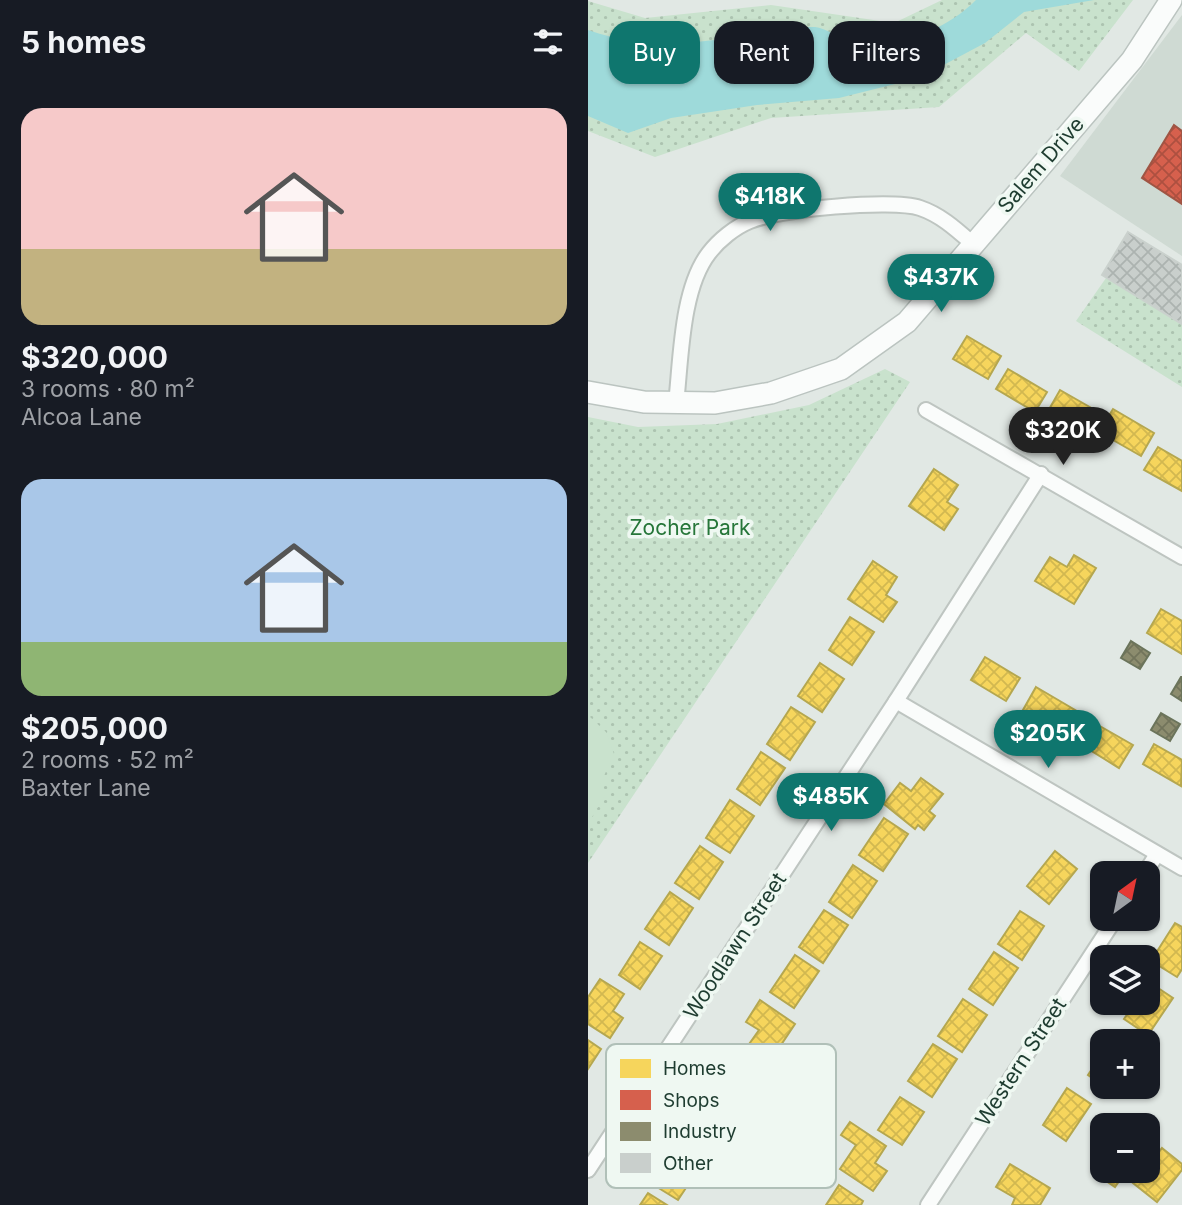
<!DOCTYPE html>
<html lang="en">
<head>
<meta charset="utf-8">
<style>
  body { margin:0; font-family:Inter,sans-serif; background:#242831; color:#f1f3f6; height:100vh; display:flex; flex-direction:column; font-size:26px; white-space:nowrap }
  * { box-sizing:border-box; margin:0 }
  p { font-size:23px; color:#9ea1a6 }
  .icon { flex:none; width:38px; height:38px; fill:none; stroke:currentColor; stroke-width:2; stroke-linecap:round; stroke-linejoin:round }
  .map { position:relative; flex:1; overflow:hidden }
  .side { display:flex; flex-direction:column; background:#171b24; width:588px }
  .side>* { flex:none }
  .banner { position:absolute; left:21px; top:21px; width:467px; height:63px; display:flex; gap:14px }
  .needle { width:46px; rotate:33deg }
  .controls { position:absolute; left:502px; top:861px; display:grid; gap:14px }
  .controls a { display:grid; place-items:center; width:70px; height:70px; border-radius:14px; background:#171b24; box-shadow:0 2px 5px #0004; font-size:35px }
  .price { position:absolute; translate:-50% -60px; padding:0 16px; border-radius:24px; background:#0f766e; color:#fff; font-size:23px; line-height:46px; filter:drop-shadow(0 2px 4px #0008) }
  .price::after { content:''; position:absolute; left:50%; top:42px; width:21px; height:16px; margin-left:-10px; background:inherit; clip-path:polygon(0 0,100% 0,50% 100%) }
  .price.active { background:#222; color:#fff }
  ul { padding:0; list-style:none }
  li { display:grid; align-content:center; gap:14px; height:371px; padding:0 21px }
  li span { display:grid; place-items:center; height:217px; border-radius:21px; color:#555 }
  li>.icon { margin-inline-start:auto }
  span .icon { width:126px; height:126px; fill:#fffc; stroke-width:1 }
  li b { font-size:30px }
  h2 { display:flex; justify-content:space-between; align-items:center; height:84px; padding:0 21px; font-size:30px }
  .pill { padding:0 24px; border-radius:21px; background:#171b24; box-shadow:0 2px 5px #0004; font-size:24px; line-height:63px }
  .pill.active { background:#0f766e; color:#fff }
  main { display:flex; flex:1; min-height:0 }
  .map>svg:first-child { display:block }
</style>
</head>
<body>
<main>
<section class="side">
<h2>5 homes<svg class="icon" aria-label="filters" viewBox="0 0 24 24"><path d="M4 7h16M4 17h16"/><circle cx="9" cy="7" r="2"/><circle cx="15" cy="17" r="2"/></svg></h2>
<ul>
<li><span style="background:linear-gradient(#f6c9c9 65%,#c2b280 0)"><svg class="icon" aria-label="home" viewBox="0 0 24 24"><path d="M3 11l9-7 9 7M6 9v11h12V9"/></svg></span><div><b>$320,000</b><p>3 rooms · 80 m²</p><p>Alcoa Lane</p></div></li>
<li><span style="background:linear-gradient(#a9c7e8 75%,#8fb573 0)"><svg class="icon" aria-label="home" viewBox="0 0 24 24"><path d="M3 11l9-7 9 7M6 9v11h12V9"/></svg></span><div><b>$205,000</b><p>2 rooms · 52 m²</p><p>Baxter Lane</p></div></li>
</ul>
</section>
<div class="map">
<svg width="594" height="1205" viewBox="0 0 594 1205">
  <defs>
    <pattern id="green-dots" width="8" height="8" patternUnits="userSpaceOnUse" patternTransform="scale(1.75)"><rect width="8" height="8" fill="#c9e2cd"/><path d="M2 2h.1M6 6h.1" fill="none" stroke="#acc3b0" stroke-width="1.8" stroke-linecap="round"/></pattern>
    <pattern id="homes-cross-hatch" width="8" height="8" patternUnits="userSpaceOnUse" patternTransform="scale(1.75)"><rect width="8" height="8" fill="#f6d55c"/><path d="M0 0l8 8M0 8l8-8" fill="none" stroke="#d2b850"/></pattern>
    <pattern id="shops-cross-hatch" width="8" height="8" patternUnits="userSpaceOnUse" patternTransform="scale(1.75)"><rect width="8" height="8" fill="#d6604d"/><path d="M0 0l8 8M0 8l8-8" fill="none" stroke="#ad5040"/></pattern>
    <pattern id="industry-cross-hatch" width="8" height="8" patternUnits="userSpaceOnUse" patternTransform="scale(1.75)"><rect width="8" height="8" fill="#8c8c6e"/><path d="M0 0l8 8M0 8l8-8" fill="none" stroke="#72745b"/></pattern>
    <pattern id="building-cross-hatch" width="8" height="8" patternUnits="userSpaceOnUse" patternTransform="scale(1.75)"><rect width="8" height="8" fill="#c9cfcc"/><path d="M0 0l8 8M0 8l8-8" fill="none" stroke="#acb3b0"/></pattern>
  </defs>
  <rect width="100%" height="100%" fill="#e1e8e4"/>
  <polygon fill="#cfdad3" points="594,15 594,256 472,176"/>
  <g fill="url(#green-dots)">
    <polygon points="354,0 545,0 491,71 438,33 351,107 183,118 67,157 0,131 0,1 57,18 183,5 306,23"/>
    <polygon points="518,278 594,324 594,387 488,321"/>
    <polygon points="297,369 322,382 0,863 0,417 50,427 129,424 221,405"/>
  </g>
  <polygon fill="#c9e2cd" points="0,715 18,732 26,754 10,789 17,795 0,824"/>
  <path fill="#9edada" d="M388 0H506L436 12 397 43 331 78 251 98 169 105 83 118 40 133 0 116V30C64 52 109 42 174 34 190 32 210 26 227 27 238 28 250 38 261 40 308 48 355 33 388 0Z"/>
  <g fill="url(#homes-cross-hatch)" stroke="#b5a74f" stroke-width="2">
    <polygon points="379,336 413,356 400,379 365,359"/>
    <polygon points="420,369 459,392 447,412 408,389"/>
    <polygon points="472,390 514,414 500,437 459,413"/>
    <polygon points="525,409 566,433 553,456 511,432"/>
    <polygon points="570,447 594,461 594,491 556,470"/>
    <polygon points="346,469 370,485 359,502 370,509 356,530 321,506"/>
    <polygon points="486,555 508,568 486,604 447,581 462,557 479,567"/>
    <polygon points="285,561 309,577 298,595 309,602 295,622 260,599"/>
    <polygon points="573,609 594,621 594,654 559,633"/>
    <polygon points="262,617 286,632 264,665 241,650"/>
    <polygon points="397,657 432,678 418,701 383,680"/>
    <polygon points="232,663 256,679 234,712 210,696"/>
    <polygon points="448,687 494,714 480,737 435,710"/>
    <polygon points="203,707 227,722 202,760 179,744"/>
    <polygon points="510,725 545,745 531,768 497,747"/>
    <polygon points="566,744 594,760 593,786 555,764"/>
    <polygon points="173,752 197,768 172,805 149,789"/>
    <polygon points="333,778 355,794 341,811 347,816 336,830 330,825 327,829 296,804 312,783 323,791"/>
    <polygon points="142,800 166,816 142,853 118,838"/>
    <polygon points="296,818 320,834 295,871 271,855"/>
    <polygon points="112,846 135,862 111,899 87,883"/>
    <polygon points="467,851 489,869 461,904 439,886"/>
    <polygon points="265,865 289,881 264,918 241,902"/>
    <polygon points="82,892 105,908 81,945 57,929"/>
    <polygon points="236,910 260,925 235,963 211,947"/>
    <polygon points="432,911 456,926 434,960 410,944"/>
    <polygon points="587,923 594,927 594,969 589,977 563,961"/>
    <polygon points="52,942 74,956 52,989 31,975"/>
    <polygon points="406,952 430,968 405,1005 381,989"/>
    <polygon points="207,955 231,971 206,1008 182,992"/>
    <polygon points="12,979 36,994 25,1011 35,1018 22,1038 0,1024 0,997"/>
    <polygon points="561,982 585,998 560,1035 536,1019 547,1003 560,1003"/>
    <polygon points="375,999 399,1015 374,1052 350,1036"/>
    <polygon points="172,1000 207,1024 193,1045 207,1054 195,1072 159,1047 171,1030 158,1022"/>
    <polygon points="0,1040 13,1049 0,1069"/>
    <polygon points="345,1044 369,1059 344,1097 320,1081"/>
    <polygon points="514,1054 514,1085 500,1075"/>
    <polygon points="479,1088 503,1104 478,1141 455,1125"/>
    <polygon points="312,1097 336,1112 314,1145 290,1130"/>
    <polygon points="262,1122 298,1146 287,1163 299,1171 285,1191 252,1169 268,1145 253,1135"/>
    <polygon points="90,1146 115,1162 90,1200 56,1179 70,1157 80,1163"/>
    <polygon points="574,1148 594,1164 594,1170 569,1202 545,1183 555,1171 560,1171 560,1165"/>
    <polygon points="422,1164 462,1188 452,1205 424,1205 427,1198 408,1187"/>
    <polygon points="515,1171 538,1171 527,1187 511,1176"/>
    <polygon points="251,1185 275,1201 273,1205 238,1205"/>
    <polygon points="60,1193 79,1205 52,1205"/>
  </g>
  <polygon fill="url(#shops-cross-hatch)" stroke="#9f5544" stroke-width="2" points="586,125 594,131 594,204 554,178"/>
  <g fill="url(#industry-cross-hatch)" stroke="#6b745b" stroke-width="2">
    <polygon points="543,641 562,653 552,669 533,658"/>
    <polygon points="593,677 594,677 594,701 583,694"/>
    <polygon points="573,713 592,724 582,741 563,730"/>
  </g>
  <polygon fill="url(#building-cross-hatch)" stroke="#cad1cd" stroke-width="2" points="540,232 594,265 594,324 514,275"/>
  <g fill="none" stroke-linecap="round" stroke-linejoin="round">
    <defs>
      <g id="street">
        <path d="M88 404C93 360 93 289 121 253 131 240 147 227 162 221 190 209 304 199 332 208 353 215 369 230 385 244"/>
        <polyline points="338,410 594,557"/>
        <polyline points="308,701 594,868"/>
        <polyline points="557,873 569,854"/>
        <polyline points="0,1170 308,701 453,474"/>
        <polyline points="340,1205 527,919"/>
      </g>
      <polyline id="secondary" points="0,392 56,402 127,403 183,393 253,369 319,322 544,60 583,0"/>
    </defs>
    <use href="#street" stroke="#bec5c1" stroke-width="18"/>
    <use href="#secondary" stroke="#bbc4c0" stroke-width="24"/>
    <use href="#street" stroke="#fafcfb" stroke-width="14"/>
    <use href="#secondary" stroke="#fafcfb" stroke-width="21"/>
  </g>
  <g text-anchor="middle" stroke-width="7" stroke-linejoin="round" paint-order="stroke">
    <g font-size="21" fill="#1e3c30" stroke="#eff8f2">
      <text transform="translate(453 165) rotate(-49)" y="7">Salem Drive</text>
      <text transform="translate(147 946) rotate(-57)" y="7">Woodlawn Street</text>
      <text transform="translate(433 1062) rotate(-57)" y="7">Western Street</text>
    </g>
    <g font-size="21" fill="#267639" stroke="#eff8f2">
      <text x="102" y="535">Zocher Park</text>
    </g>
  </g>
  <rect x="18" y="1044" width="230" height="144" rx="10" fill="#eff8f2" stroke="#b0c0b8" stroke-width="2"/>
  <rect x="32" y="1059" width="31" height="19" fill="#f6d55c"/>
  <rect x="32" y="1090" width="31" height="20" fill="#d6604d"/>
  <rect x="32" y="1122" width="31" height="19" fill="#8c8c6e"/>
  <rect x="32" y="1153" width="31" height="20" fill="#c9cfcc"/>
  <g font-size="19" fill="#1e3c30">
    <text x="75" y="1075">Homes</text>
    <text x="75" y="1107">Shops</text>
    <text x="75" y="1138">Industry</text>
    <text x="75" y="1170">Other</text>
  </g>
</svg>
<div class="controls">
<a><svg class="needle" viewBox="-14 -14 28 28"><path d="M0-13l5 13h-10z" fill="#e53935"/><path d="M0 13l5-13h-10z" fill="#9ea1a6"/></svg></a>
<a><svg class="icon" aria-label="layers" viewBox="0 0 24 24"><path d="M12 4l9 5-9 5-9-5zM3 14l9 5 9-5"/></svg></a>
<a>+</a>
<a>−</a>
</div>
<b class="price" style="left:182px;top:233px">$418K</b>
<b class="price" style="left:353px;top:314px">$437K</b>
<b class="price active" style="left:475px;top:467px">$320K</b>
<b class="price" style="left:460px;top:770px">$205K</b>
<b class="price" style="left:243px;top:833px">$485K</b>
<div class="banner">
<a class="pill active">Buy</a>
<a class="pill">Rent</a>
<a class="pill">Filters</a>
</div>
</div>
</main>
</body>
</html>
